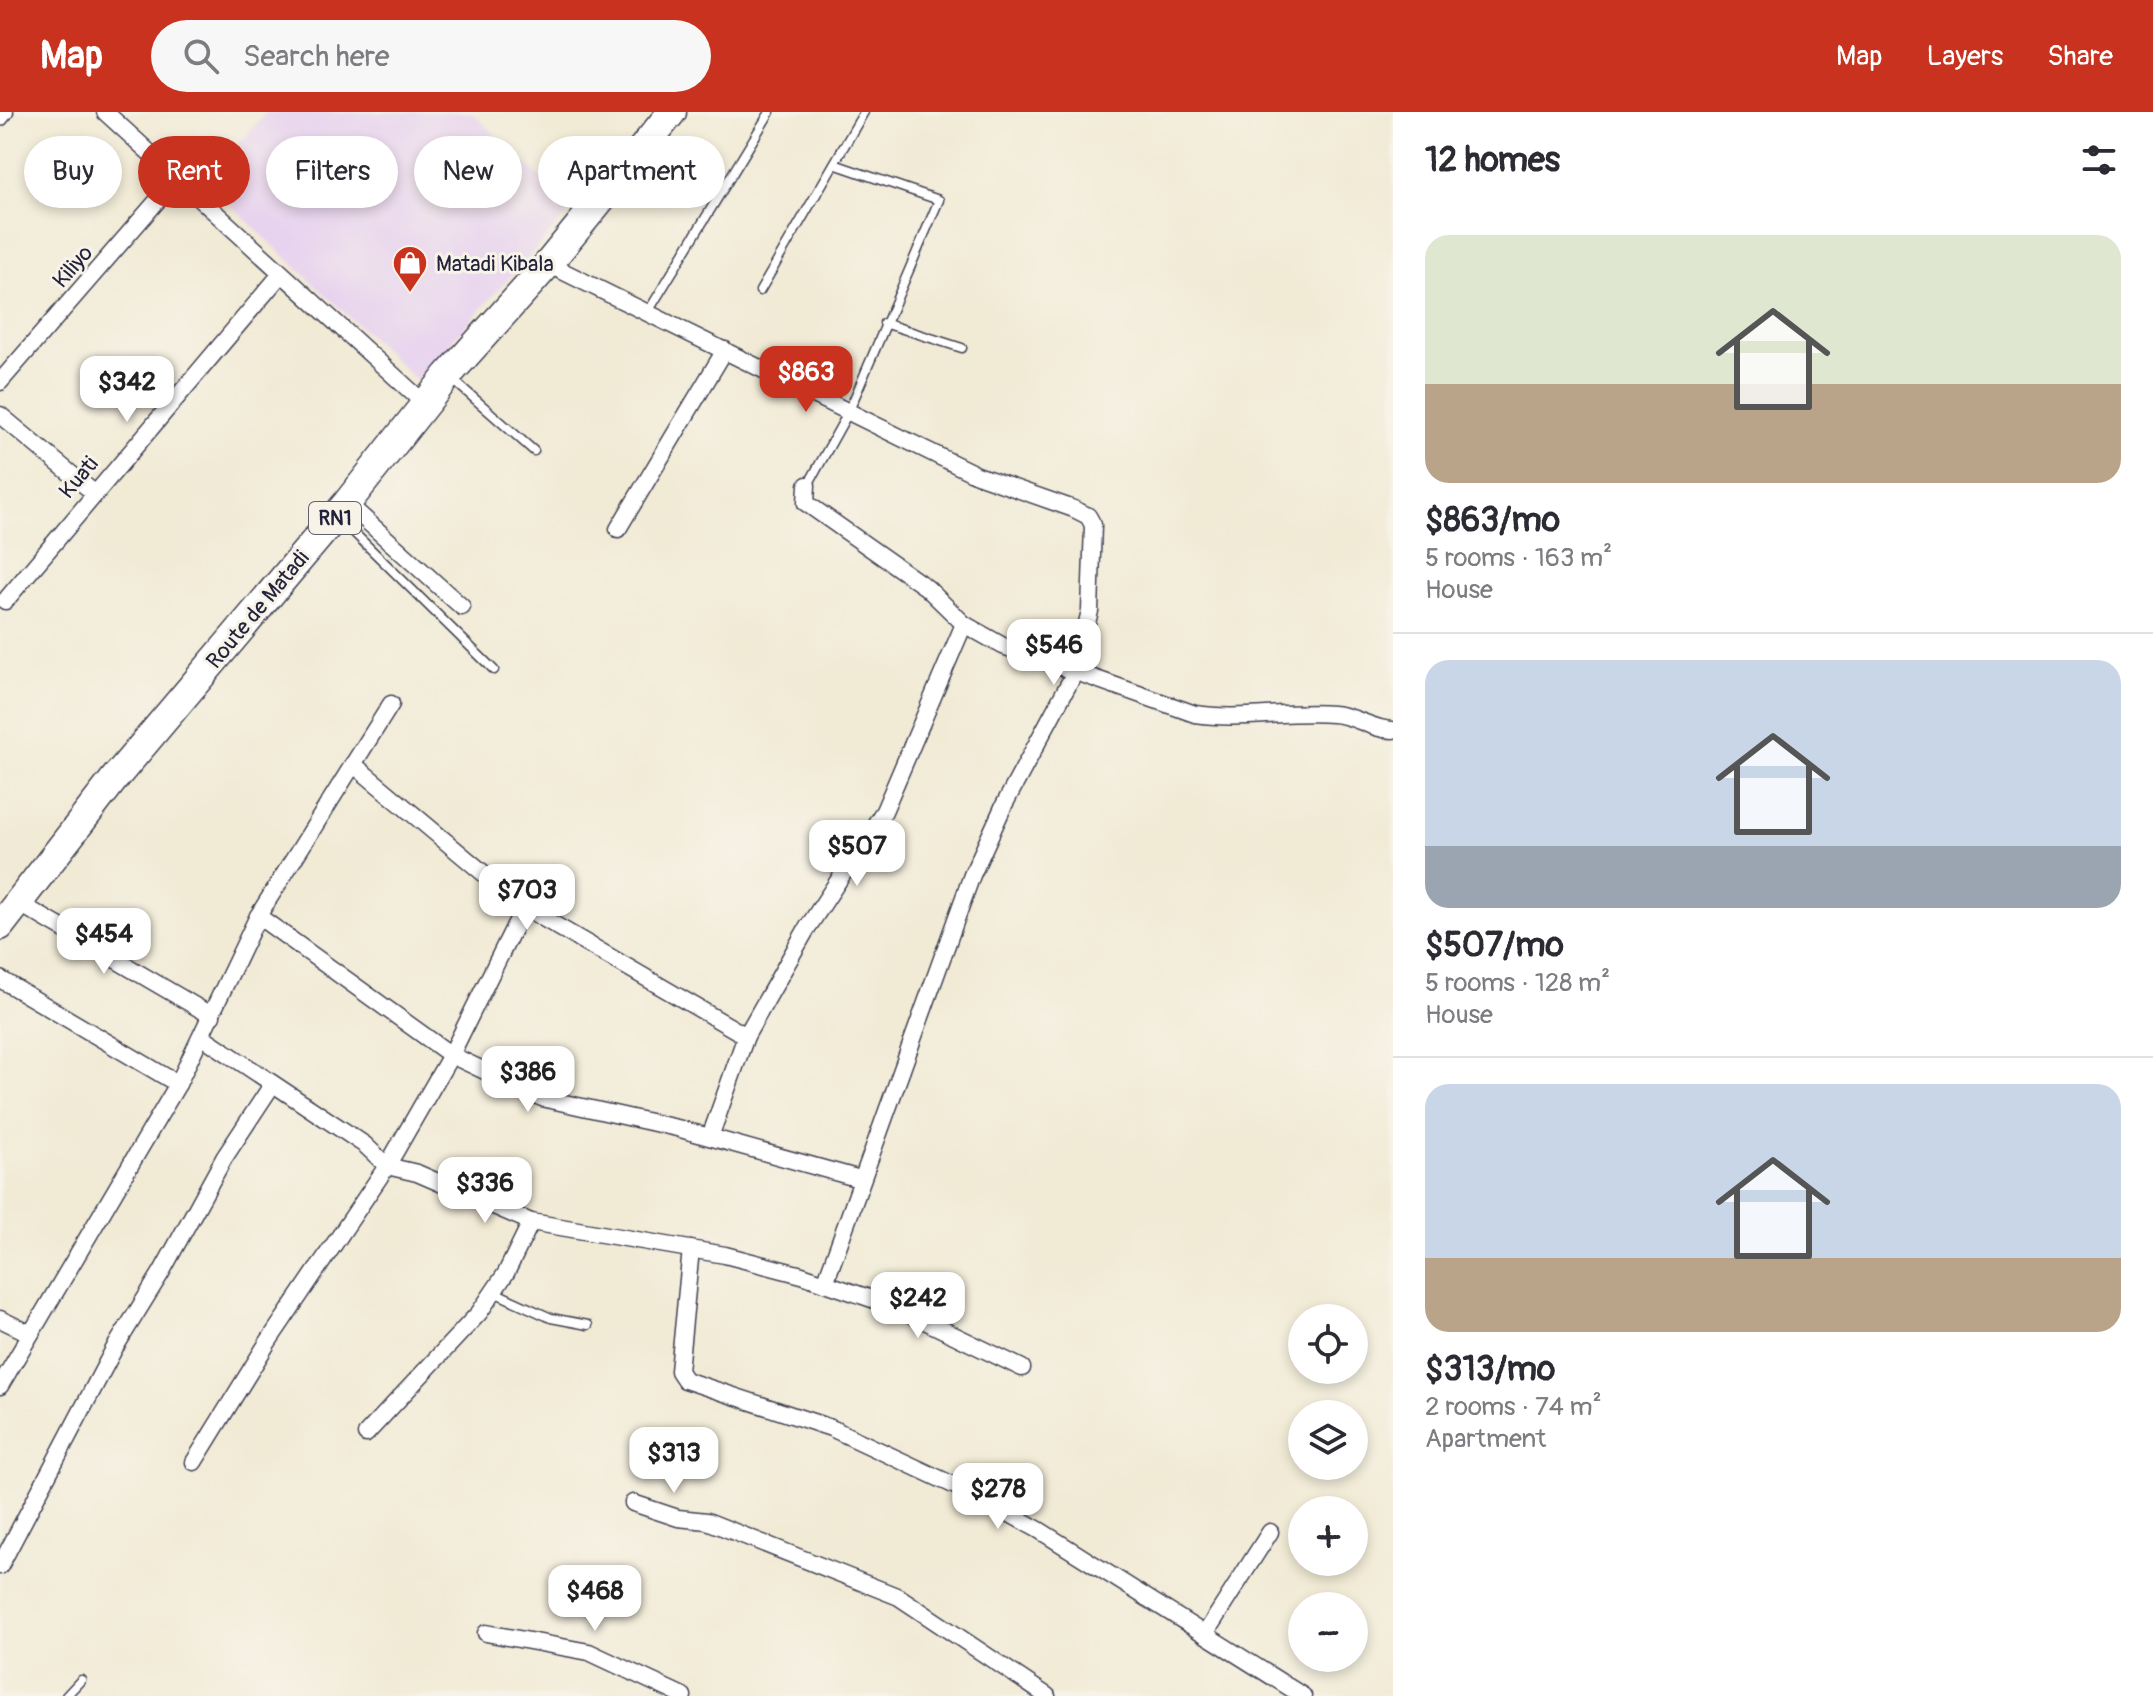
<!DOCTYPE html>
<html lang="en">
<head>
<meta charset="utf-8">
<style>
  body { margin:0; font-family:Pangolin,sans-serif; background:#f7f7f7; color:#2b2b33; height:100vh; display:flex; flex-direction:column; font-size:30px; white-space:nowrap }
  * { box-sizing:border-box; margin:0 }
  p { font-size:26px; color:#7c7c81 }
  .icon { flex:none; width:44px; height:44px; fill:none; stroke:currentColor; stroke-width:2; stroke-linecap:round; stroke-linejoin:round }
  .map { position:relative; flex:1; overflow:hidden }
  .details { display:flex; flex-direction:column; background:#fff; width:760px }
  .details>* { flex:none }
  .banner { position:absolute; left:24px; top:24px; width:760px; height:72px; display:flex; gap:16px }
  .tools { position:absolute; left:1288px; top:1192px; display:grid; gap:16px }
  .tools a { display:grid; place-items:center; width:80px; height:80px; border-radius:50%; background:#fff; box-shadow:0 4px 12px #0003; font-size:40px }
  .price { position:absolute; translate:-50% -68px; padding:0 18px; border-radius:16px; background:#fff; color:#222; font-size:26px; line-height:52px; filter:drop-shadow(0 2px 4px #0008) }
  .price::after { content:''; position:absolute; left:50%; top:48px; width:24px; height:18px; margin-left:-12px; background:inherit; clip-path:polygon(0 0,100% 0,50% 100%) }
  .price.current { background:#c8321e; color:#fff }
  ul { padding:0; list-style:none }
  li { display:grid; align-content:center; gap:16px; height:424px; padding:0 32px }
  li+li { border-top:2px solid #e1e1e2 }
  li span { display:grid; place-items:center; height:248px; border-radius:24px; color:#555 }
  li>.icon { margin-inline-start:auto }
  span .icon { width:144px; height:144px; fill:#fffc; stroke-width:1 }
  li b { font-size:34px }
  h2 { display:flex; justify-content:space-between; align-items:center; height:96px; padding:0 32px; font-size:34px }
  .chip { padding:0 28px; border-radius:36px; background:#fff; box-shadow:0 4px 12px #0003; font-size:28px; line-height:72px }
  .chip.current { background:#c8321e; color:#fff }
  header { display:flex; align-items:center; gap:48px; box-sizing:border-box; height:112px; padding:0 40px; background:#c8321e; color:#fff }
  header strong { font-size:38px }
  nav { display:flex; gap:44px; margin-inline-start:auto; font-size:28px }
  .search { width:560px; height:72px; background:#f7f7f7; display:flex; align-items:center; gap:20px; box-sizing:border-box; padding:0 28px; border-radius:44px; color:#7c7c81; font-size:30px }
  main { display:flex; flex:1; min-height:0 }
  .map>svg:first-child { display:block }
</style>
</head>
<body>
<header>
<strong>Map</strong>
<div class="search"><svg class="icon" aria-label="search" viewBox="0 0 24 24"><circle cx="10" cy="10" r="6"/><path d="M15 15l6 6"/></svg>Search here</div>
<nav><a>Map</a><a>Layers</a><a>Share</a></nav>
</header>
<main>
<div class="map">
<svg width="1393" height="1584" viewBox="0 0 1393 1584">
  <rect width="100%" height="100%" fill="#f7f3e8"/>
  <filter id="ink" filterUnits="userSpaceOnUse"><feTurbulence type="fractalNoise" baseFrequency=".0125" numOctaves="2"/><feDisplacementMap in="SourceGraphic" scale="16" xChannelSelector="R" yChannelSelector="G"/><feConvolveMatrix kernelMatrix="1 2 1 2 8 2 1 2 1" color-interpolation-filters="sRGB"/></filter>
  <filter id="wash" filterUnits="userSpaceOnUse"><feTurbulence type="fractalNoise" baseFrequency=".006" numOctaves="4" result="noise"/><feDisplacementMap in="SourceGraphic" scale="32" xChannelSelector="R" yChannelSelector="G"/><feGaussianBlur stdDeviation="1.8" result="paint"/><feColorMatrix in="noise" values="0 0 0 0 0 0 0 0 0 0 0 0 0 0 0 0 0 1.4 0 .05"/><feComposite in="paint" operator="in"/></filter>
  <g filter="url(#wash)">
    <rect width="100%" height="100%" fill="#f1ead5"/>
    <polygon fill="#e7d2ef" points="267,0 471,0 573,96 416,268 205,69"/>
  </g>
  <g filter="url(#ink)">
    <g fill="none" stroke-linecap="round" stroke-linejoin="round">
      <defs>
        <g id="lane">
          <polyline points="760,179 864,0"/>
          <polyline points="648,200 770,0"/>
          <polyline points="884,211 962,236"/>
          <polyline points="451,266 534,339"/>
          <polyline points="808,373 848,301 939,88 834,52"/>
          <polyline points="340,407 494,558"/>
          <polyline points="494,1180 551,1206 588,1213"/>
          <polyline points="66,1584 81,1568"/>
        </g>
        <g id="street">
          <polyline points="105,0 426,293"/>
          <polyline points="0,6 5,0"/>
          <polyline points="548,152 977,363 1074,397 1088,404 1093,413 1090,499 1074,562 1004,693 972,763 825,1171"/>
          <polyline points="0,270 177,66"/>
          <polyline points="0,303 94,381"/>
          <path d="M807 373 806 391 927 476 964 512 1003 534 1195 602C1241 609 1287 598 1333 602 1355 603 1372 618 1393 618"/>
          <polyline points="347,391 462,495"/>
          <polyline points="618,417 725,238"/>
          <polyline points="5,489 281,162"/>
          <polyline points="353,652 524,795 746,924"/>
          <polyline points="17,790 212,904"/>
          <polyline points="258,804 451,943 542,986 677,1016 860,1067"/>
          <polyline points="0,867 178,972"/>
          <polyline points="203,925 365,1033 387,1054 417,1061 531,1110 725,1143 802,1163 898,1196 1022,1256"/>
          <polyline points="710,1025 746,924 806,818 884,699 964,512"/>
          <polyline points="691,1137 679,1259 685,1268 831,1316 979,1385 1039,1418 1303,1584"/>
          <polyline points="0,1207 29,1221"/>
          <polyline points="0,1274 178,972 258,804 391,592"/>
          <polyline points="366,1322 479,1201 506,1161 531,1110"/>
          <polyline points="194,1350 268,1230 387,1054 451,943 524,795"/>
          <polyline points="633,1391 678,1406 707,1409 899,1485 1047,1584"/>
          <polyline points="0,1454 114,1237 161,1161 224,1046 272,973"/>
          <polyline points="486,1521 589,1540 683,1584"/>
          <polyline points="1205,1522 1270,1420"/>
        </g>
        <polyline id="highway" points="0,814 115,666 347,391 448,263 548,152 672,0"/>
      </defs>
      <use href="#lane" stroke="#414052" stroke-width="11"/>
      <use href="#street" stroke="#414052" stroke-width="19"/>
      <use href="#highway" stroke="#414052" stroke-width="31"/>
      <use href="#lane" stroke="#fff" stroke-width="8"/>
      <use href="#street" stroke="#fff" stroke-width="16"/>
      <use href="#highway" stroke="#fff" stroke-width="28"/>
    </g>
  </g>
  <defs>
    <symbol id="shop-pin" viewBox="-11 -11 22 30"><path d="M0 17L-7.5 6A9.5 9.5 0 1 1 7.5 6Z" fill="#c8321e" stroke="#f7f3e8"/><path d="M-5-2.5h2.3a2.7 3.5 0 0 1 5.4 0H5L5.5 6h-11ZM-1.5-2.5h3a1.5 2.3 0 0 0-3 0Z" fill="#fff"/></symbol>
  </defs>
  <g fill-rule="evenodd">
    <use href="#shop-pin" x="390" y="131" width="40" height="54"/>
  </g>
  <g text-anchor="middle" stroke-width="6" stroke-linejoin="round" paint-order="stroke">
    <rect fill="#f7f3e8" stroke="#62616f" stroke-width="2" x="309" y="390" width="52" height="32" rx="6"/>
    <g font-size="20" font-weight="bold" fill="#22223b">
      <text x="335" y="413">RN1</text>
    </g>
    <g font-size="22" fill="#22223b" stroke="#f7f3e8" text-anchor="start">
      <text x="436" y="159">Matadi Kibala</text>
    </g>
    <g font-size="22" fill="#22223b" stroke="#f7f3e8">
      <text transform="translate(72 154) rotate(-49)" y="8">Kiliyo</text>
      <text transform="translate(78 365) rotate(-50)" y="8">Kuati</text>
      <text transform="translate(257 497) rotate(-50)" y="8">Route de Matadi</text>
    </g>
  </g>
</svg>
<div class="tools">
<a><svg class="icon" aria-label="locate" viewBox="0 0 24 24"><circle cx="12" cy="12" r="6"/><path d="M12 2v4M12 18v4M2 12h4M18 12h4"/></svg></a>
<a><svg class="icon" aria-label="layers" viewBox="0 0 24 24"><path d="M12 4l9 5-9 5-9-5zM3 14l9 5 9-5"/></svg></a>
<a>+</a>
<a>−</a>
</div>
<b class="price current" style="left:806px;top:302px">$863</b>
<b class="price" style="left:127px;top:312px">$342</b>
<b class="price" style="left:1054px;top:575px">$546</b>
<b class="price" style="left:857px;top:776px">$507</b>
<b class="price" style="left:527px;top:820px">$703</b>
<b class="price" style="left:104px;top:864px">$454</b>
<b class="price" style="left:528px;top:1002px">$386</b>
<b class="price" style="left:485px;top:1113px">$336</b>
<b class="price" style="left:918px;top:1228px">$242</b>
<b class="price" style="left:674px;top:1383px">$313</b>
<b class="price" style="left:998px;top:1419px">$278</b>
<b class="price" style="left:595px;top:1521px">$468</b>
<div class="banner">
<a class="chip">Buy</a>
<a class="chip current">Rent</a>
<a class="chip">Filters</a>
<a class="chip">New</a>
<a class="chip">Apartment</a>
</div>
</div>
<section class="details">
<h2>12 homes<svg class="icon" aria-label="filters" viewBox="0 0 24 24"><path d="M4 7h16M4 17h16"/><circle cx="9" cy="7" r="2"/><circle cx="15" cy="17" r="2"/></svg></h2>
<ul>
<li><span style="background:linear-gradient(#dfe7d0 60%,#b9a48a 0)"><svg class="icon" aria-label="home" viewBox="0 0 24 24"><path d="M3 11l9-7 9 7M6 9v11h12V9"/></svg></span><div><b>$863/mo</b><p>5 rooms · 163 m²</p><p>House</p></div></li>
<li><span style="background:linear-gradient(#c9d6e8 75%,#9aa5b1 0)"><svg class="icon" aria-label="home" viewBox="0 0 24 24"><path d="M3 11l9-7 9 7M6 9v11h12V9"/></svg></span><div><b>$507/mo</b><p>5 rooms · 128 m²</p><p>House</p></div></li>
<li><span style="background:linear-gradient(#c9d6e8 70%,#b9a48a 0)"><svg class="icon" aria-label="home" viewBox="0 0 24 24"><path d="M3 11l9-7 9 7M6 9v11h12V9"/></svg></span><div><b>$313/mo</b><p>2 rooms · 74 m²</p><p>Apartment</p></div></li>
</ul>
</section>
</main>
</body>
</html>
